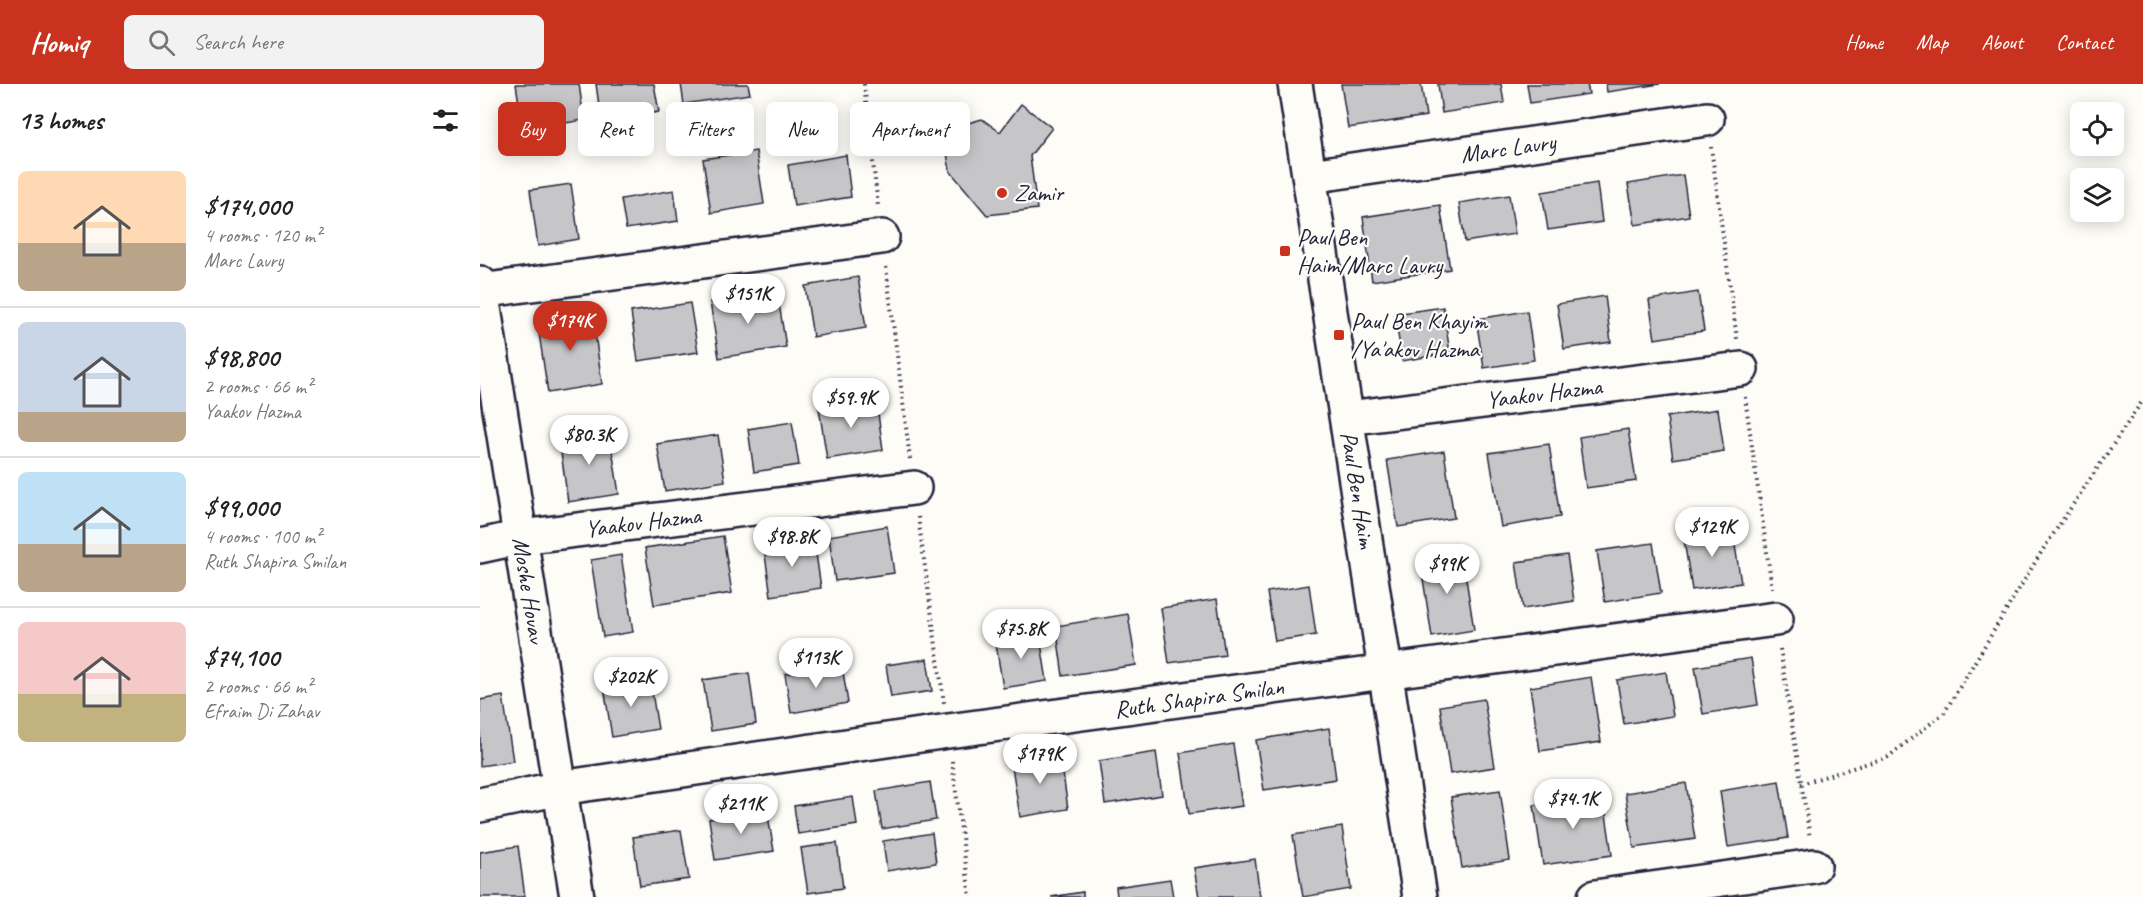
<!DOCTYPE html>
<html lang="en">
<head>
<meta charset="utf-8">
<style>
  body { margin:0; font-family:Caveat,sans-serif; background:#f2f2f2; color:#222; height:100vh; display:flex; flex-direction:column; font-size:22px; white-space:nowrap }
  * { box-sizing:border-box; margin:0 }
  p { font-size:20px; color:#767676 }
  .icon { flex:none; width:33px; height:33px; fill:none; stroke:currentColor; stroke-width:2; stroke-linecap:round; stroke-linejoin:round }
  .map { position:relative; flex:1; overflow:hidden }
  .drawer { display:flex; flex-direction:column; background:#fff; width:480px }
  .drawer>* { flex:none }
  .top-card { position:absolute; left:18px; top:18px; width:570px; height:54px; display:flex; gap:12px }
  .fabs { position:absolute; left:1590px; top:18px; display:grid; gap:12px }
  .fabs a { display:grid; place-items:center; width:54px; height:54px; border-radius:9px; background:#fff; box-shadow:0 3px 15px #0003; font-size:30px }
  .price { position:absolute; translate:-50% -51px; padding:0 14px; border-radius:21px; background:#fff; color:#222; font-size:20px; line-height:39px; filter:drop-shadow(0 2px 3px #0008) }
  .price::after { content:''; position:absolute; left:50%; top:36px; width:18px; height:14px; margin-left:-9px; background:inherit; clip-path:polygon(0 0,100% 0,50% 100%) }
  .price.active { background:#c8321e; color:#fff }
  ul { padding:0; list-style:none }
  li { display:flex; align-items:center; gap:18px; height:150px; padding:0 18px }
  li+li { border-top:2px solid #e0e0e0 }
  li span { display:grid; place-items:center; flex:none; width:168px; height:120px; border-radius:9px; color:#555 }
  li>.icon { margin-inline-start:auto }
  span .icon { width:72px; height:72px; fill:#fffc; stroke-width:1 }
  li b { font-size:26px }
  h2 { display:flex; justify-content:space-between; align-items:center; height:72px; padding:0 18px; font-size:26px }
  .chip { padding:0 21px; border-radius:9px; background:#fff; box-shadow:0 3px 15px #0003; font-size:21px; line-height:54px }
  .chip.active { background:#c8321e; color:#fff }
  header { display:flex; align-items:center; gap:36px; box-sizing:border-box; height:84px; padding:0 30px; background:#c8321e; color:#fff }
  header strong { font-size:28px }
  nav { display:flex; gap:33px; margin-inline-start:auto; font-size:21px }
  .search { width:420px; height:54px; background:#f2f2f2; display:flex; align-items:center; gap:15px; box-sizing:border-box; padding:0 21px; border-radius:9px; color:#767676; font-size:22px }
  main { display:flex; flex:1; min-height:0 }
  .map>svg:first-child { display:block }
</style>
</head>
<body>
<header>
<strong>Homiq</strong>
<div class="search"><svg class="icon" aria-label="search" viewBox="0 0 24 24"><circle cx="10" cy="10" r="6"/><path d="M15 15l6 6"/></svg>Search here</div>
<nav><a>Home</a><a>Map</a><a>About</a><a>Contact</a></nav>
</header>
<main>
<section class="drawer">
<h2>13 homes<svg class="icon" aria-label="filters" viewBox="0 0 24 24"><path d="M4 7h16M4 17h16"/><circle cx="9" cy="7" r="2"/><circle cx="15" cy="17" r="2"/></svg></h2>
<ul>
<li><span style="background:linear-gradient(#ffd9b3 60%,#b9a48a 0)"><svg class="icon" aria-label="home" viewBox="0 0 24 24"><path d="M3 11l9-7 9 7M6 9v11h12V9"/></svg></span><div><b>$174,000</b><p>4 rooms · 120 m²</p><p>Marc Lavry</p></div></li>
<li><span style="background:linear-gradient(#c9d6e8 75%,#b9a48a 0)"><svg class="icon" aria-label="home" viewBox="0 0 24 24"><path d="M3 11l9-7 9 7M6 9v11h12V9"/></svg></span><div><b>$98,800</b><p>2 rooms · 66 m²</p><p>Yaakov Hazma</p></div></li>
<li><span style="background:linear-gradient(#bfe0f5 60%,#b9a48a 0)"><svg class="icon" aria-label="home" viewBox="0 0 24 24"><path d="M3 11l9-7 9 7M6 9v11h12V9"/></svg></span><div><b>$99,000</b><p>4 rooms · 100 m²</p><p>Ruth Shapira Smilan</p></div></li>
<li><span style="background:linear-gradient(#f6c9c9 60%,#c2b280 0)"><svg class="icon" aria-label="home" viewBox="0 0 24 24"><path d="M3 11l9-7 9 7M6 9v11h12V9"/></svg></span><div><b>$74,100</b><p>2 rooms · 66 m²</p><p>Efraim Di Zahav</p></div></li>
</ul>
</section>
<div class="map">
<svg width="1663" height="813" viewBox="0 0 1663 813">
  <rect width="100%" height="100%" fill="#fdfcf7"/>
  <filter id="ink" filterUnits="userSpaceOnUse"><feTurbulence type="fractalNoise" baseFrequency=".0167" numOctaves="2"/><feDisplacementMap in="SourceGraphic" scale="12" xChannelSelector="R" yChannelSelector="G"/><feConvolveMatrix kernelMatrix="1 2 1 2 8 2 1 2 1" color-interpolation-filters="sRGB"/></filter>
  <g filter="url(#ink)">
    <g fill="#c6c6c8" stroke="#22223b" stroke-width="1.5">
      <polygon points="36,0 99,0 104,36 43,46"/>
      <polygon points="116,0 174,0 179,28 121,36"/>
      <polygon points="201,0 268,0 270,10 204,20"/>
      <polygon points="861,0 941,0 946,32 868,44"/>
      <polygon points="958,0 1021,0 1024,19 962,29"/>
      <polygon points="1047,0 1107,0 1109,10 1050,19"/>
      <polygon points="1126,0 1180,0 1127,8"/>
      <polygon points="541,20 572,44 550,72 557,125 507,131 470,87 463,46 502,35 520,48"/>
      <polygon points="276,67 284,120 231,129 223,75"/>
      <polygon points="366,71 371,113 314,122 308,81"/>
      <polygon points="1203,91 1209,132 1155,141 1148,100"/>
      <polygon points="1117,99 1122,138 1068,146 1062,108"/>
      <polygon points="91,100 99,155 58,162 50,106"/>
      <polygon points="194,106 198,137 146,145 141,115"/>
      <polygon points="1029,111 1035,150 985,158 979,119"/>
      <polygon points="960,121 970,185 892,197 883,133"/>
      <polygon points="378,193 386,244 333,253 325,202"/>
      <polygon points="297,207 306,263 239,274 230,218"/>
      <polygon points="1218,208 1224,247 1175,255 1169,216"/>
      <polygon points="1125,212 1131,258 1084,265 1077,220"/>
      <polygon points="210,219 218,268 158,277 151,228"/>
      <polygon points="963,223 970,269 922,277 915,230"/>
      <polygon points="1047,227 1054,276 1004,284 996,235"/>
      <polygon points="112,228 122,300 68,309 57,236"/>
      <polygon points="396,315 403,366 347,375 339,324"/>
      <polygon points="1238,325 1244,367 1193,375 1187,333"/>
      <polygon points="312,338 319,381 274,388 268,345"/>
      <polygon points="1148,345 1156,397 1106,404 1099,353"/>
      <polygon points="129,346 139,410 88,418 79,354"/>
      <polygon points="238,351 245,397 185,407 177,360"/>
      <polygon points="1069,360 1080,433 1021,443 1009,369"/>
      <polygon points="964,367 974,434 918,443 907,376"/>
      <polygon points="407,442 414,489 355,497 349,452"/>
      <polygon points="1252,443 1261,499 1212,506 1203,450"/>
      <polygon points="243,452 252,509 174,521 165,464"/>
      <polygon points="334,456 341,504 291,512 284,464"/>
      <polygon points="1173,459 1181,509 1125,518 1117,467"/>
      <polygon points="982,469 994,546 952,553 940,475"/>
      <polygon points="141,471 153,548 123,553 111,476"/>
      <polygon points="1087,471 1094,517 1043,525 1036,478"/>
      <polygon points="829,501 836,551 795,557 787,508"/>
      <polygon points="737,515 745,571 689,579 681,524"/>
      <polygon points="648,530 656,581 583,592 576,542"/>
      <polygon points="559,547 567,597 523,604 515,554"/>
      <polygon points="1271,574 1278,621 1223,630 1215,583"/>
      <polygon points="447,575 452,607 411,613 406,581"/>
      <polygon points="362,582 368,619 311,629 305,590"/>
      <polygon points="1186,588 1193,632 1144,640 1137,596"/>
      <polygon points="269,589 276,640 231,647 223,596"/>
      <polygon points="1111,593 1121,658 1060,667 1050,603"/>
      <polygon points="170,596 178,645 132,653 124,603"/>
      <polygon points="23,612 33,677 0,682 0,616"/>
      <polygon points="1004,615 1015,683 970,690 960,622"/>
      <polygon points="849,644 856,695 784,706 776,656"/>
      <polygon points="753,660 762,722 709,730 700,669"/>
      <polygon points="676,668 682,711 625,720 619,677"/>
      <polygon points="580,669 588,725 540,733 531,676"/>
      <polygon points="1299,697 1308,754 1248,763 1240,707"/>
      <polygon points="450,698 456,736 402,745 396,707"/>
      <polygon points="1206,699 1215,755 1154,764 1145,709"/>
      <polygon points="1020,706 1030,776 982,784 971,713"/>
      <polygon points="1123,710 1132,771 1063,781 1054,721"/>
      <polygon points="373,713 377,741 318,750 314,722"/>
      <polygon points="287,726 294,767 235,776 229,735"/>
      <polygon points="862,743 871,805 823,813 813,751"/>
      <polygon points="201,746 209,795 160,802 153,753"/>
      <polygon points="452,749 456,779 407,787 403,757"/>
      <polygon points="357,759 363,804 328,809 321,764"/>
      <polygon points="38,762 45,813 0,813 0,768"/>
      <polygon points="775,775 780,813 719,813 714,784"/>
      <polygon points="690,795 693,813 637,813 636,803"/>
      <polygon points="603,808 603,813 571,813"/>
    </g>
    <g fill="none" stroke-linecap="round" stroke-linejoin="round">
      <defs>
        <g id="minor">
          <polyline points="830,92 1227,35"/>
          <polyline points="0,207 402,153"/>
          <polyline points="867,334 1261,285"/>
          <polyline points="0,462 41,453 434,404"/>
          <polyline points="0,721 80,704 468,647 1296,535"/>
          <polyline points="1115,813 1334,782"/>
        </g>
        <g id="tertiary">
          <polyline points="815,0 940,813"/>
          <polyline points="0,199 97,813"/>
        </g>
      </defs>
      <use href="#minor" stroke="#22223b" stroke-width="38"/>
      <use href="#tertiary" stroke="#22223b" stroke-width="38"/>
      <g stroke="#22223b" stroke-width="4" stroke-dasharray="1.5 4.5" stroke-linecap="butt">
        <polyline points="384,0 398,122"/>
        <polyline points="1231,63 1257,255"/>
        <polyline points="406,183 430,375"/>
        <polyline points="1265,313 1292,504"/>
        <polyline points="438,433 464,619"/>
        <polyline points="1300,565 1330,754"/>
        <polyline points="472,677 490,813"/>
        <polyline points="1321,700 1408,673 1464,629 1562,467 1663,316"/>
      </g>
      <use href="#minor" stroke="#fdfcf7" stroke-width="33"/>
      <use href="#tertiary" stroke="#fdfcf7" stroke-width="33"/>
    </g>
  </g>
  <g fill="#c8321e" stroke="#fdfcf7" stroke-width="2">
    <circle cx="522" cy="109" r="6"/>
    <rect x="799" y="161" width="12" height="12" rx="3"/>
    <rect x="853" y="245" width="12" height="12" rx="3"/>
  </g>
  <g text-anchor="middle" stroke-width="4.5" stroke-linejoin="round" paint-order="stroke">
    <g font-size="24" fill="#22223b" stroke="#fdfcf7">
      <text transform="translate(1028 64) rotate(-8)" y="8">Marc Lavry</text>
      <text transform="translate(1064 309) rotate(-7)" y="8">Yaakov Hazma</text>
      <text transform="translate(878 406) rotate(81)" y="8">Paul Ben Haim</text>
      <text transform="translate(163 438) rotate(-7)" y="8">Yaakov Hazma</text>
      <text transform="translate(49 506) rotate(81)" y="8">Moshe Hovav</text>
      <text transform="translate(719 614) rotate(-8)" y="8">Ruth Shapira Smilan</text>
    </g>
    <g font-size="24" fill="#22223b" stroke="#fdfcf7" text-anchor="start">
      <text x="534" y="117">Zamir</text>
      <text x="817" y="161">Paul Ben<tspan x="817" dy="28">Haim/Marc Lavry</tspan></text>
      <text x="871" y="245">Paul Ben Khayim<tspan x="871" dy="28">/Ya'akov Hazma</tspan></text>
    </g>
  </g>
</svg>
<div class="fabs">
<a><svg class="icon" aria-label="locate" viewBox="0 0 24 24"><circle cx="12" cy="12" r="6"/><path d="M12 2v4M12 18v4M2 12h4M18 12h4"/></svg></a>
<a><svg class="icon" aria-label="layers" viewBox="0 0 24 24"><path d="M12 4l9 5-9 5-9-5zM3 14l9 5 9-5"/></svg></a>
</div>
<b class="price" style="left:268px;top:241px">$151K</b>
<b class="price active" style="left:90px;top:268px">$174K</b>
<b class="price" style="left:371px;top:345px">$59.9K</b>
<b class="price" style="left:109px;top:382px">$80.3K</b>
<b class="price" style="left:1232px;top:474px">$129K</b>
<b class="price" style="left:312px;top:484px">$98.8K</b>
<b class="price" style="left:967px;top:511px">$99K</b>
<b class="price" style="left:541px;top:576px">$75.8K</b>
<b class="price" style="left:336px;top:605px">$113K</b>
<b class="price" style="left:151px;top:624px">$202K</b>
<b class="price" style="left:560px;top:701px">$179K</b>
<b class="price" style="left:1093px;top:746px">$74.1K</b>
<b class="price" style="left:261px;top:751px">$211K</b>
<div class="top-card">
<a class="chip active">Buy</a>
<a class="chip">Rent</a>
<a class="chip">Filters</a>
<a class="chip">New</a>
<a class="chip">Apartment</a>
</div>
</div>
</main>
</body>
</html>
